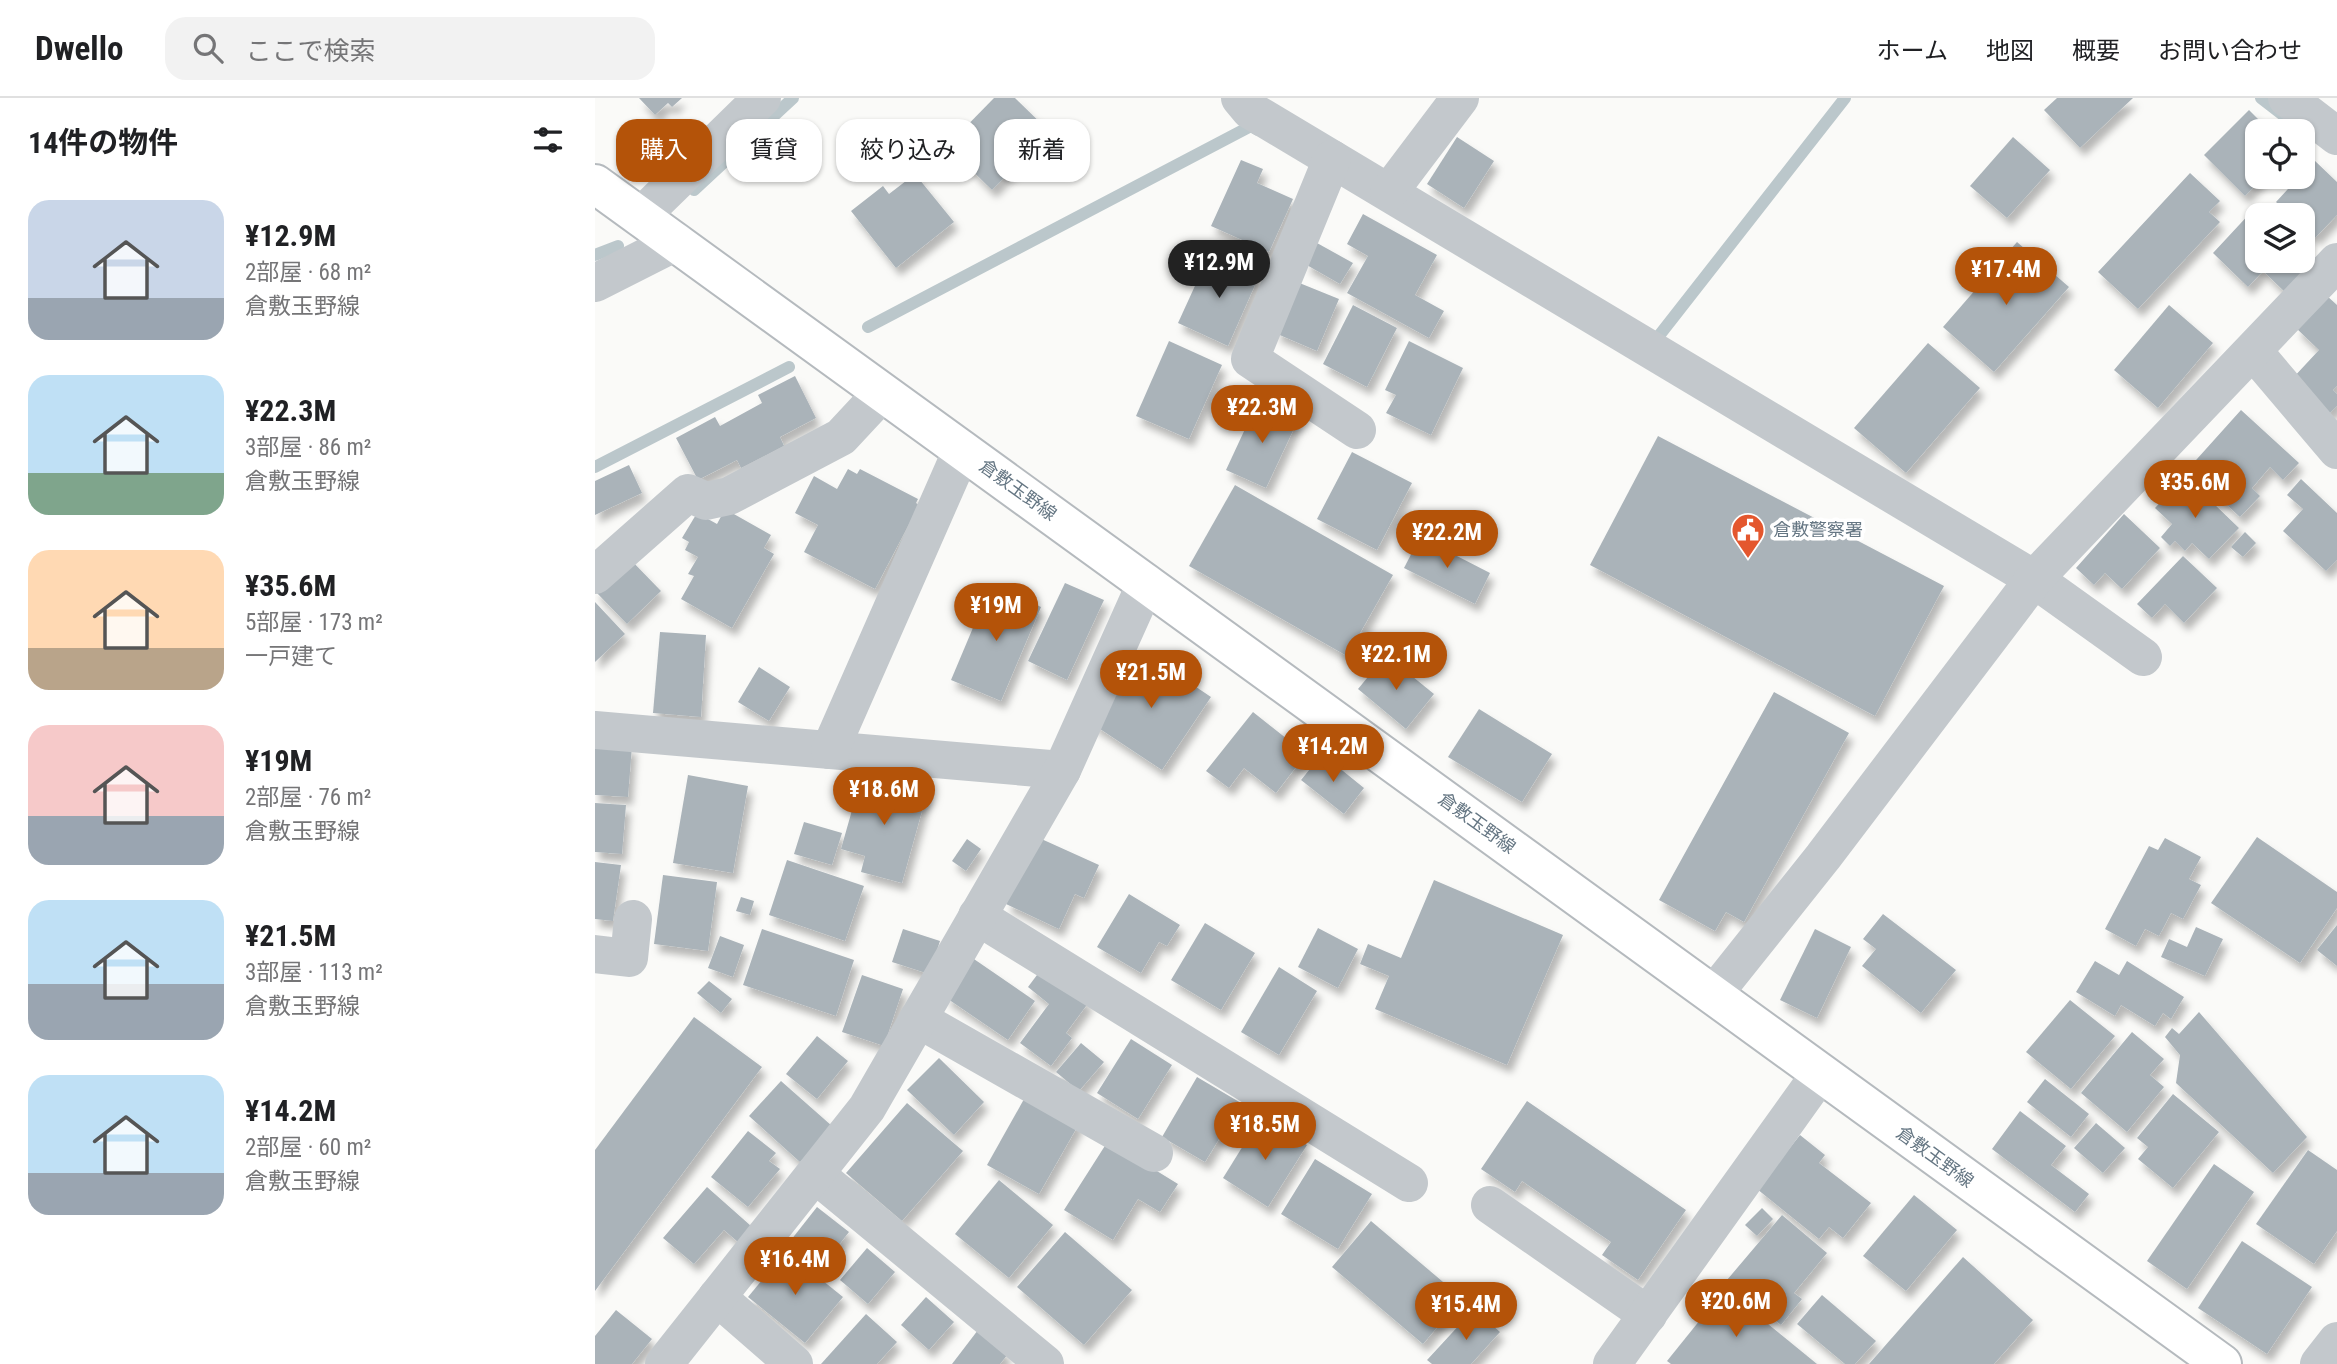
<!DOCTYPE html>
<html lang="ja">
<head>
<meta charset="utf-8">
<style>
  body { margin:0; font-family:"Roboto Condensed","Noto Sans JP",sans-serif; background:#f2f2f2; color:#202124; height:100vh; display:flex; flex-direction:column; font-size:26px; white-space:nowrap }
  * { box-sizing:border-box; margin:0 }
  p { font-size:23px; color:#757577 }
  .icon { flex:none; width:38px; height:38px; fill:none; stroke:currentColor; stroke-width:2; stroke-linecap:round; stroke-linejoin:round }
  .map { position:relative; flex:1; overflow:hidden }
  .side { display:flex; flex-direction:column; background:#fff; width:595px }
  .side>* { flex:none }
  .top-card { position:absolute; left:21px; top:21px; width:665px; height:63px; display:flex; gap:14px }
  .tools { position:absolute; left:1650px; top:21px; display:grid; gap:14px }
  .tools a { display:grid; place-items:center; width:70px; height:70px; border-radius:14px; background:#fff; box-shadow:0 2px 5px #0004; font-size:35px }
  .price { position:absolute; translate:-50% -60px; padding:0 16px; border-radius:24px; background:#b45309; color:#fff; font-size:23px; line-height:46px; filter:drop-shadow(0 2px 4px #0008) }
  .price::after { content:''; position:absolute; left:50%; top:42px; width:21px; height:16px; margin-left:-10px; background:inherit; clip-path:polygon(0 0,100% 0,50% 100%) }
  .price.on { background:#222; color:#fff }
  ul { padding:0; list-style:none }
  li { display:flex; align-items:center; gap:21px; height:175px; padding:0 28px }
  li span { display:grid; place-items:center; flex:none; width:196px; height:140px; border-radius:21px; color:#555 }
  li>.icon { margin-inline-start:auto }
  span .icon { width:84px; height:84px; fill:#fffc; stroke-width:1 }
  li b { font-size:30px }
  h2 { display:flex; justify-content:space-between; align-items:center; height:84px; padding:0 28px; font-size:30px }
  .chip { padding:0 24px; border-radius:21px; background:#fff; box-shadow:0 2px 5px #0004; font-size:24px; line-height:63px }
  .chip.on { background:#b45309; color:#fff }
  header { display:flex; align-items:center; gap:42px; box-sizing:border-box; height:98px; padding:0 35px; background:#fff; border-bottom:2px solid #e0e0e0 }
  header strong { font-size:33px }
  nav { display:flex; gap:38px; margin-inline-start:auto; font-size:24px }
  .search { width:490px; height:63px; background:#f2f2f2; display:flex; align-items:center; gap:18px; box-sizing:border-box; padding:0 24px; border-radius:21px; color:#757577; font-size:26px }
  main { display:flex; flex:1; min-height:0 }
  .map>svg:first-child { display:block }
</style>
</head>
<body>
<header>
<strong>Dwello</strong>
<div class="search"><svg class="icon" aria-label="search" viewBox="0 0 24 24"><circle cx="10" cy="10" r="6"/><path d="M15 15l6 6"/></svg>ここで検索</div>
<nav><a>ホーム</a><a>地図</a><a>概要</a><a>お問い合わせ</a></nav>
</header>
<main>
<section class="side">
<h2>14件の物件<svg class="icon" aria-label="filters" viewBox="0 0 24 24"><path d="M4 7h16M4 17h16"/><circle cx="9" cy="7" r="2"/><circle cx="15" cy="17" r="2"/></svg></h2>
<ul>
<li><span style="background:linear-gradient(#c9d6e8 70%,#9aa5b1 0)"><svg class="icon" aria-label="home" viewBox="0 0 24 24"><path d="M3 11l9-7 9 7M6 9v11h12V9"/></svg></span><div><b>¥12.9M</b><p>2部屋 · 68 m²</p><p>倉敷玉野線</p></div></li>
<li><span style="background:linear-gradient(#bfe0f5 70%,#7fa58c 0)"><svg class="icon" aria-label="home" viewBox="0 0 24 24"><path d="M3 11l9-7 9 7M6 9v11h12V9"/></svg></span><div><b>¥22.3M</b><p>3部屋 · 86 m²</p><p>倉敷玉野線</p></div></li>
<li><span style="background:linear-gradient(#ffd9b3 70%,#b9a48a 0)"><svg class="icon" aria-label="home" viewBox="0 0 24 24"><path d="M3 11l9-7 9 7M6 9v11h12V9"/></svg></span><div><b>¥35.6M</b><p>5部屋 · 173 m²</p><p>一戸建て</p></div></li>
<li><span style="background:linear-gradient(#f6c9c9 65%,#9aa5b1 0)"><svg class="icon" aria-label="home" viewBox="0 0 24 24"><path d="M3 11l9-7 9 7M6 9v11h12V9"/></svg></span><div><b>¥19M</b><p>2部屋 · 76 m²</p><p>倉敷玉野線</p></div></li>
<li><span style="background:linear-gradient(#bfe0f5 60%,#9aa5b1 0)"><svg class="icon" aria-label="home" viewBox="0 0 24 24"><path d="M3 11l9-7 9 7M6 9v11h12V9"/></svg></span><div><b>¥21.5M</b><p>3部屋 · 113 m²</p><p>倉敷玉野線</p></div></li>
<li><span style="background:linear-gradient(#bfe0f5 70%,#9aa5b1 0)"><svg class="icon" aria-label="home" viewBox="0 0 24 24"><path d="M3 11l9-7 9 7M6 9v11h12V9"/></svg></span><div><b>¥14.2M</b><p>2部屋 · 60 m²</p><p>倉敷玉野線</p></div></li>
</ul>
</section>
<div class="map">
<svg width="1742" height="1266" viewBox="0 0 1742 1266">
  <defs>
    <filter id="shadow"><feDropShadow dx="4.5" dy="8" stdDeviation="3.5" flood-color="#0004"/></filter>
  </defs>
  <rect width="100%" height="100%" fill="#fafaf8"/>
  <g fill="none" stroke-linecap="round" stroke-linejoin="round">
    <g stroke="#bbc7cb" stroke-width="12">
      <polyline points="1666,0 1688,17"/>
      <polyline points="99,92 198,0"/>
      <polyline points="0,157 23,148"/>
      <polyline points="273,229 656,28 663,32"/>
      <polyline points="1063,239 1250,0"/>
      <polyline points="0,369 194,269"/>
    </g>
  </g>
  <g fill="#aab3b9" filter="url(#shadow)">
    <polygon points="44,0 87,0 77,9 73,5 60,17"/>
    <polygon points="399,0 420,0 455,34 397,92 352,48"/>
    <polygon points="1462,0 1538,0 1485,50 1449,12"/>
    <polygon points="1654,12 1675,33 1662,33 1662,79 1669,79 1650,98 1609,57"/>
    <polygon points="862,39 899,63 869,110 832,86"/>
    <polygon points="1418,39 1455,72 1412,120 1375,88"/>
    <polygon points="646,62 668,71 662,85 698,101 674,154 616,128"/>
    <polygon points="1719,62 1742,84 1742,117 1720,140 1708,129 1708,117 1695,117 1681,104 1704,79 1708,79 1708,74"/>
    <polygon points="1595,75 1625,103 1614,114 1625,124 1543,211 1503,174"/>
    <polygon points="320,76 359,124 301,170 256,113 288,88 294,96"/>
    <polygon points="1658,112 1662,116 1662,163 1708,163 1708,159 1717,167 1691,195 1668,173 1653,189 1618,155"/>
    <polygon points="768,116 842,157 820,197 849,213 834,240 752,195 773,158 752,146"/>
    <polygon points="1422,144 1474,189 1399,274 1348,229"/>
    <polygon points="722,145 758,165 745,186 710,166"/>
    <polygon points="615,155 664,178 633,248 583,225"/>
    <polygon points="702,184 744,201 722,253 680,235"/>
    <polygon points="1731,197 1742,207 1742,288 1738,292 1742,296 1742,308 1734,316 1697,281 1724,252 1701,230"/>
    <polygon points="758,207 802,230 772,289 728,266"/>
    <polygon points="1574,207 1618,245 1563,310 1519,272"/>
    <polygon points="574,243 627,267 594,341 541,318"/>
    <polygon points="814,243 868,270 836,337 791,315 801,297 790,292"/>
    <polygon points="1333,245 1385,290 1311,375 1259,330"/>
    <polygon points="200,278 221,320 185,339 189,348 146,370 142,362 103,382 81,340 120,319 125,328 167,305 163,297"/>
    <polygon points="663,303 703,322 671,390 631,372"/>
    <polygon points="1646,312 1704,365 1688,382 1675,369 1657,390 1665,398 1645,419 1593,371"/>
    <polygon points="1063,338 1349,488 1280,618 995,467"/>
    <polygon points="757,354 817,385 782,452 722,421"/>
    <polygon points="34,367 47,395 0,417 0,383"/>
    <polygon points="253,371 262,376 265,371 323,401 321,405 324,407 280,491 209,454 223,427 200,415 219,378 242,391"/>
    <polygon points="1590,378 1644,430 1614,461 1597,445 1590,453 1580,443 1575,448 1566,439 1577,426 1560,410"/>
    <polygon points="1706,381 1742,415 1742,462 1731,473 1688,433 1708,411 1692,397"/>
    <polygon points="640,387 798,477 752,558 594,468"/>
    <polygon points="130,411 176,437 169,450 179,456 137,530 86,501 99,478 93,476 103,459 90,452 94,444 87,440 102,415 122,426"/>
    <polygon points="1529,416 1565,450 1527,491 1510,475 1499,487 1481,470"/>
    <polygon points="1650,434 1661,445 1648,459 1636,449"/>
    <polygon points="825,439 895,475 880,506 809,470"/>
    <polygon points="1588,458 1622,490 1589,525 1570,506 1557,520 1542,506"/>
    <polygon points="33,459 66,493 32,526 0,493"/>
    <polygon points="470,485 509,502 472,582 433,563"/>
    <polygon points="396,487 446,509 406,603 356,582"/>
    <polygon points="0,504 30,536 0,564"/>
    <polygon points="65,534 111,537 106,619 58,615"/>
    <polygon points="546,552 616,599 567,672 496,625"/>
    <polygon points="791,557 839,596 811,631 763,591"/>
    <polygon points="164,569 195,589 174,623 143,604"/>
    <polygon points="1179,594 1254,635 1149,824 1131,814 1120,833 1064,802"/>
    <polygon points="884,611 957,656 927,704 853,659"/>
    <polygon points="658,614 711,656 681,695 649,670 634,690 611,673"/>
    <polygon points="0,645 37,648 33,699 0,697"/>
    <polygon points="727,656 769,690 749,716 706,682"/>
    <polygon points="93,677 153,688 138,775 78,765"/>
    <polygon points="267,677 332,695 307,785 266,774 270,758 246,751"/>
    <polygon points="0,705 31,707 27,756 0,754"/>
    <polygon points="209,724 247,735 237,767 199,756"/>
    <polygon points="442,739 504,767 489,800 480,796 464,831 411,806"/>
    <polygon points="1662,739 1742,794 1742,810 1705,865 1616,805"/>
    <polygon points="1570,740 1606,759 1594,781 1606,787 1588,821 1576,815 1564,838 1550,831 1541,848 1510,831 1554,748 1563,752"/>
    <polygon points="372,741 386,751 371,773 357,763"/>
    <polygon points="192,762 269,788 250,843 174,817"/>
    <polygon points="0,764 26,767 18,823 0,821"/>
    <polygon points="68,777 122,784 113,853 59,846"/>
    <polygon points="839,782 968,837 912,967 780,911 794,878 765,866 773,846 806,860"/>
    <polygon points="534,796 585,827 572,848 564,844 546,875 502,849"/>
    <polygon points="146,799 159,803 155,817 141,813"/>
    <polygon points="1288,816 1361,872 1326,915 1267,868 1281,851 1268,841"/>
    <polygon points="610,825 660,855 626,912 576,882"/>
    <polygon points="1742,827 1742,868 1722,852"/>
    <polygon points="1601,829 1628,841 1610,878 1566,859 1574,841 1592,849"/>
    <polygon points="723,830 763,851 743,890 703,869"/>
    <polygon points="167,831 259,862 241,918 148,887"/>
    <polygon points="308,831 345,843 334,876 297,864"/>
    <polygon points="1220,831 1256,849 1222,920 1185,902"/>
    <polygon points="125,838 149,847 138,879 113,870"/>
    <polygon points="376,859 440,903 413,942 350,899"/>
    <polygon points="1500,863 1524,877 1532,863 1589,899 1576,921 1568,915 1560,928 1526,907 1520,918 1481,894"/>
    <polygon points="448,869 494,904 471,935 477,940 456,968 425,945 454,906 433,889"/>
    <polygon points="684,869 722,893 684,957 646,934"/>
    <polygon points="267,877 308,891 289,948 247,934"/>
    <polygon points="114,883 137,901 126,915 102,895"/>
    <polygon points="1475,902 1520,938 1476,991 1431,954"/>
    <polygon points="1604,914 1712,1039 1678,1075 1581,985 1585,957 1570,939 1577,930 1584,936"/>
    <polygon points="99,919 167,969 0,1193 0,1052"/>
    <polygon points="1537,934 1569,961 1555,977 1569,989 1532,1034 1486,995"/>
    <polygon points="222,938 253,963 222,1001 191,976"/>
    <polygon points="536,941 577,967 543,1021 502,995"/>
    <polygon points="486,945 509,964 484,993 461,974"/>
    <polygon points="344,960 389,1004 359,1037 312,992"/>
    <polygon points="602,979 646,1005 610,1064 567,1039"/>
    <polygon points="1450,981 1494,1016 1476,1039 1432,1004"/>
    <polygon points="186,983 237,1028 205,1064 154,1018"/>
    <polygon points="433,994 485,1024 444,1096 392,1067"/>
    <polygon points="1578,996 1624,1034 1578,1090 1543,1061 1553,1049 1542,1040"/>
    <polygon points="932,1003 1091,1112 1043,1182 1007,1157 1016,1144 927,1083 920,1094 886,1071"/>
    <polygon points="312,1005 368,1053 307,1123 251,1075"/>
    <polygon points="1425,1013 1471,1048 1456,1067 1494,1096 1480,1114 1397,1051"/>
    <polygon points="666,1019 712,1047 673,1109 628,1080"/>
    <polygon points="1501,1025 1530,1050 1508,1075 1479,1050"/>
    <polygon points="153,1033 181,1055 174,1063 185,1071 153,1109 116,1079"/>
    <polygon points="1205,1037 1230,1057 1224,1065 1276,1105 1248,1140 1234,1129 1224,1141 1162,1091"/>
    <polygon points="513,1043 583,1086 565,1114 543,1101 518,1142 469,1112"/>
    <polygon points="1713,1052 1742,1072 1742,1133 1719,1166 1661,1126"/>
    <polygon points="720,1061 777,1096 743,1151 686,1116"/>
    <polygon points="1619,1066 1659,1094 1592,1191 1552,1163"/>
    <polygon points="404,1082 458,1127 414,1180 360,1136"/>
    <polygon points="112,1089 156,1128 143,1144 129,1132 99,1166 68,1140"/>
    <polygon points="1319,1097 1362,1132 1311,1193 1268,1158"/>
    <polygon points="222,1109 254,1134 228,1167 196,1142"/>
    <polygon points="1167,1110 1178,1121 1162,1138 1150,1127"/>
    <polygon points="1187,1117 1232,1155 1199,1195 1207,1201 1186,1227 1132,1182"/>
    <polygon points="776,1123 867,1200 828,1246 737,1169"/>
    <polygon points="470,1134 537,1192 489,1247 422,1189"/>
    <polygon points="1647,1143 1717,1189 1672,1256 1603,1210"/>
    <polygon points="272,1150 300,1174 273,1206 245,1182"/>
    <polygon points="191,1153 248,1199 210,1245 153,1199"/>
    <polygon points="1368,1159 1438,1222 1399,1266 1274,1266"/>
    <polygon points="1130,1191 1222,1266 1076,1266 1072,1263"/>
    <polygon points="1227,1197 1281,1243 1260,1266 1250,1266 1202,1226"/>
    <polygon points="331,1199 359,1224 334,1252 306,1227"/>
    <polygon points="879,1211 905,1234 876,1266 837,1266 832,1262"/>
    <polygon points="21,1212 57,1241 37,1266 0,1266 0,1238"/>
    <polygon points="271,1216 302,1244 282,1266 226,1266"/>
    <polygon points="383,1232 413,1256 405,1266 357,1266"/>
  </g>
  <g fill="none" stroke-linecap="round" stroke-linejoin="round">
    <defs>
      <polyline id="major" points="0,86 1627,1266"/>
    </defs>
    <use href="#major" stroke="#b5babe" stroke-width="42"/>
    <g stroke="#c3c8cc" stroke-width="38">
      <polyline points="645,0 655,12 1439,481 1548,559"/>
      <polyline points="1692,0 1742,38"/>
      <polyline points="737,61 655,261 762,332"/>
      <polyline points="794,94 865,0"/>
      <polyline points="45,119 167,0"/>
      <polyline points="0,185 81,144"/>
      <polyline points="1659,254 1742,352"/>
      <polyline points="0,477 93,395 111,403 134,398 246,339 287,295"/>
      <polyline points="0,632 467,672"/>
      <polyline points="235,652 367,352"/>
      <polyline points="382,818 814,1085"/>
      <polyline points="0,856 34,860 38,821"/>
      <polyline points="1118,897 1228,759 1439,481 1742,164"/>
      <polyline points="323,921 559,1055"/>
      <polyline points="220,1076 450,1266"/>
      <polyline points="895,1107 1053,1217"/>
      <polyline points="122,1199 199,1266"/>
      <polyline points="69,1266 272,1010 467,672 551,485"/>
      <polyline points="1017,1266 1225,976"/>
      <polyline points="1724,1266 1742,1243"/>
    </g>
    <use href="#major" stroke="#fff" stroke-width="38"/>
  </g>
  <defs>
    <symbol id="civic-pin" viewBox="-11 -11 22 30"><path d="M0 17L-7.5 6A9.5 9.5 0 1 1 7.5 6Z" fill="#e4572e" stroke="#fff"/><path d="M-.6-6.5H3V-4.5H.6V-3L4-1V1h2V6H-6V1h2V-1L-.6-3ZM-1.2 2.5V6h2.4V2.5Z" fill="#fff"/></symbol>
  </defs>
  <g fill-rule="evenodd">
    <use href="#civic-pin" x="1134" y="413" width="38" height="52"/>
  </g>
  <g text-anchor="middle" stroke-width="7" stroke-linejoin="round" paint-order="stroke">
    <g font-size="18" fill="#657683" stroke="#fff">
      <text transform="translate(423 392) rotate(36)" y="6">倉敷玉野線</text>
      <text transform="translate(882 725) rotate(36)" y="6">倉敷玉野線</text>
      <text transform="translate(1340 1059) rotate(36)" y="6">倉敷玉野線</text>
    </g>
    <g font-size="18" fill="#657683" stroke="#fff" text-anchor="start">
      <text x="1178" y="438">倉敷警察署</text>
    </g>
  </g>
</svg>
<div class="tools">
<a><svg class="icon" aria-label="locate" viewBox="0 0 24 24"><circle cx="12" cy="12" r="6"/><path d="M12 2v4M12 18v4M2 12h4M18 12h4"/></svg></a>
<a><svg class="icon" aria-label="layers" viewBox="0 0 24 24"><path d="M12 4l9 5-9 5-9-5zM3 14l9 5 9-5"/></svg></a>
</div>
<b class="price on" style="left:624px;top:202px">¥12.9M</b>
<b class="price" style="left:1411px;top:209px">¥17.4M</b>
<b class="price" style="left:667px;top:347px">¥22.3M</b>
<b class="price" style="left:1600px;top:422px">¥35.6M</b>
<b class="price" style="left:852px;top:472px">¥22.2M</b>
<b class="price" style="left:401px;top:545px">¥19M</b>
<b class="price" style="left:801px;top:594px">¥22.1M</b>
<b class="price" style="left:556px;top:612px">¥21.5M</b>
<b class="price" style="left:738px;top:686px">¥14.2M</b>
<b class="price" style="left:289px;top:729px">¥18.6M</b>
<b class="price" style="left:670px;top:1064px">¥18.5M</b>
<b class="price" style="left:200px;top:1199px">¥16.4M</b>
<b class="price" style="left:1141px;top:1241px">¥20.6M</b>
<b class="price" style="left:871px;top:1244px">¥15.4M</b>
<div class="top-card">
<a class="chip on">購入</a>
<a class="chip">賃貸</a>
<a class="chip">絞り込み</a>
<a class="chip">新着</a>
</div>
</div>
</main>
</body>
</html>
